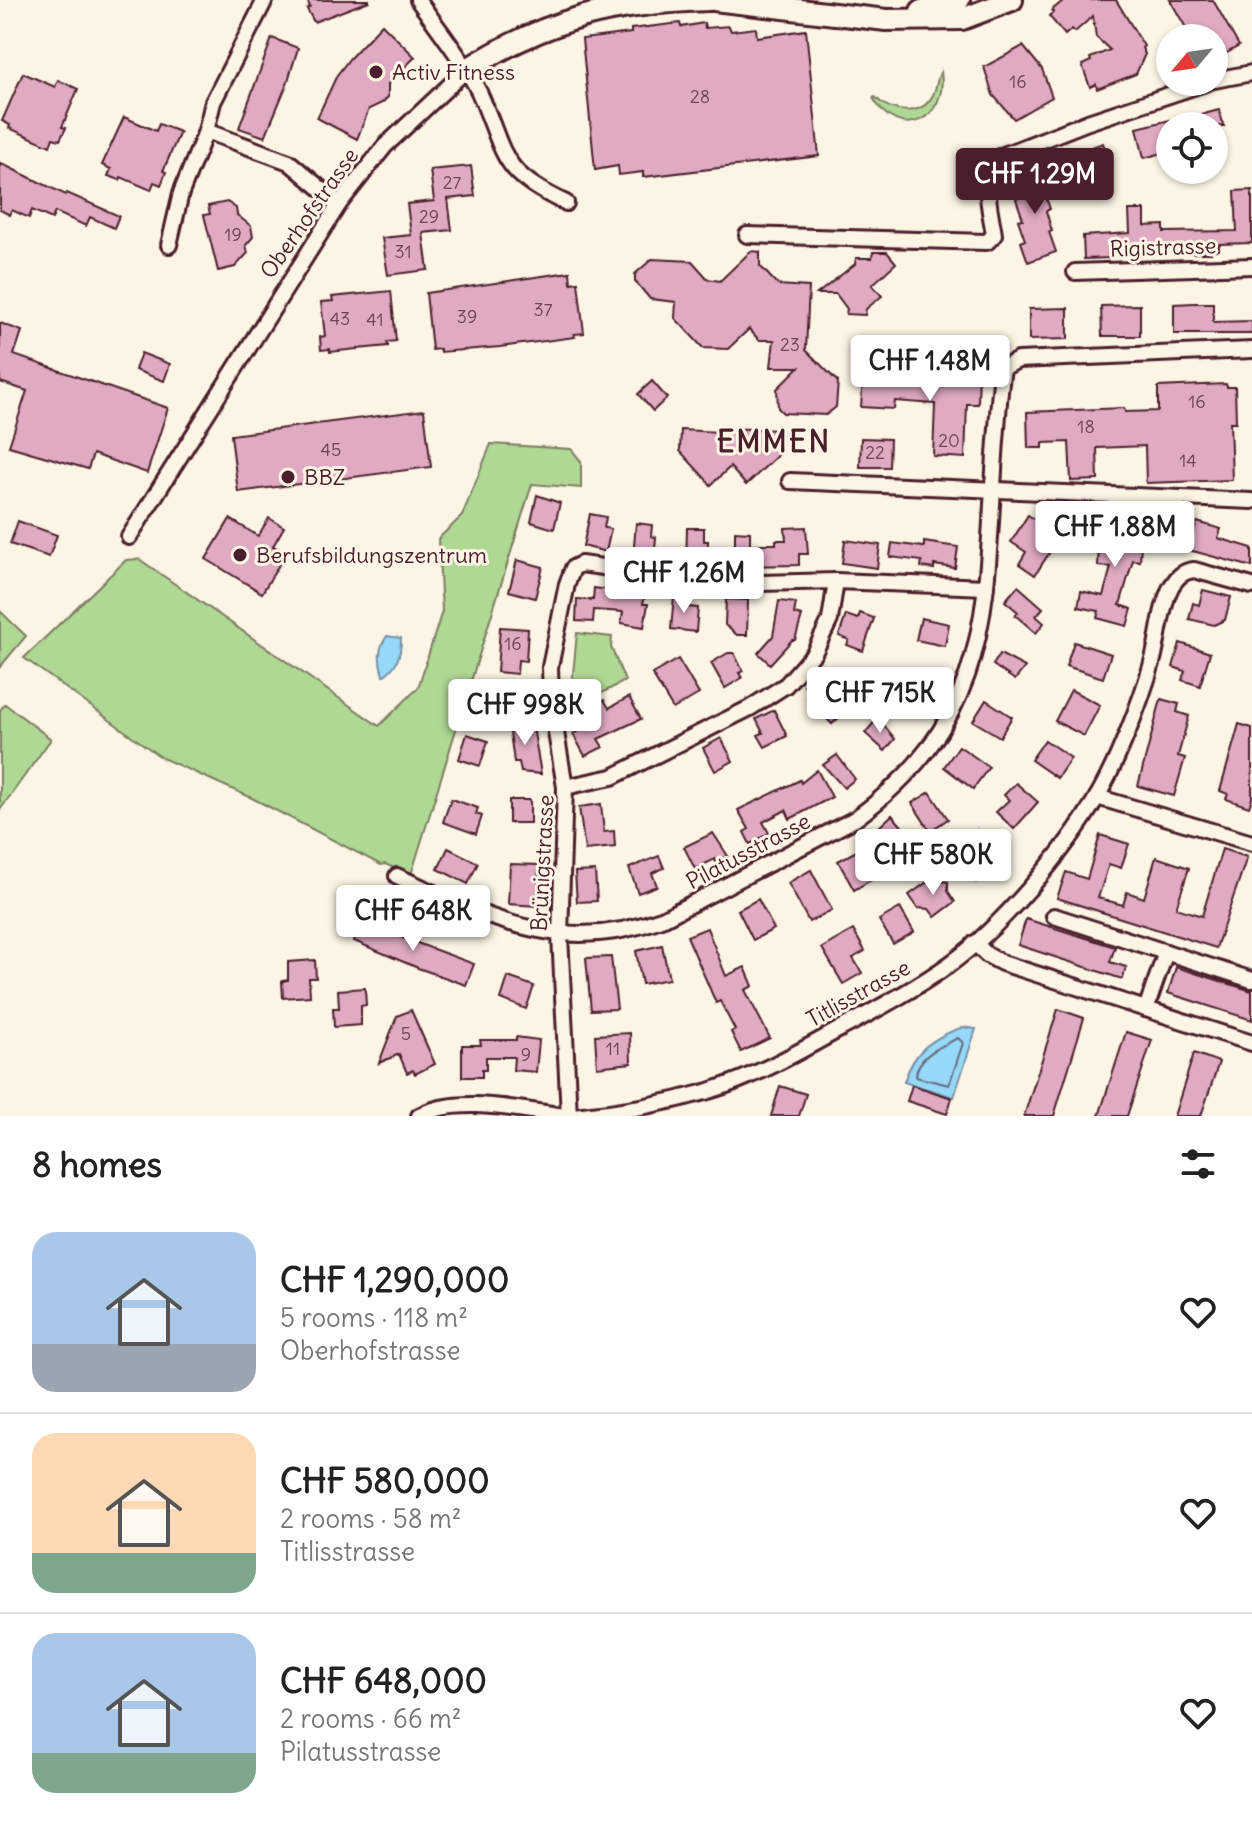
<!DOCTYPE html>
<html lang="en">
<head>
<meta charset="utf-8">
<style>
  body { margin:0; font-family:Delius,sans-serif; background:#f2f2f2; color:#222; height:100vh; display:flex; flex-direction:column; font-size:30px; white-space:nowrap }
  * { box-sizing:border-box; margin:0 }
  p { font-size:26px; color:#767676 }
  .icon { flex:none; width:44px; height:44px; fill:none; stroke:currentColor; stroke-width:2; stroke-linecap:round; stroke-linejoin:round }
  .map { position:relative; height:1116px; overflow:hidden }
  .panel { display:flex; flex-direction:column; background:#fff; flex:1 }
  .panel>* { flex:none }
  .needle { width:52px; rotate:241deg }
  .tools { position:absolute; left:1156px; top:24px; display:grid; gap:16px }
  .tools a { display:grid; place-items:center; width:72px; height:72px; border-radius:50%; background:#fff; box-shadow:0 2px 6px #0004; font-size:40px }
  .price { position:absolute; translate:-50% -68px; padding:0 18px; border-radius:8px; background:#fff; color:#222; font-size:26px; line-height:52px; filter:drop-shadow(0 2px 4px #0008) }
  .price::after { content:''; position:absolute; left:50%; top:48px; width:24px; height:18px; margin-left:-12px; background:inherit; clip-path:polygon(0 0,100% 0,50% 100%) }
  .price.selected { background:#4a1f2b; color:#fff }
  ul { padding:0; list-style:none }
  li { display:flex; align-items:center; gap:24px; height:200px; padding:0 32px }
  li+li { border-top:2px solid #e0e0e0 }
  li span { display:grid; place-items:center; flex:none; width:224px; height:160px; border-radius:24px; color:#555 }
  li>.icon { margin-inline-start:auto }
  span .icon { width:96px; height:96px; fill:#fffc; stroke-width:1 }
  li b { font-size:34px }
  h2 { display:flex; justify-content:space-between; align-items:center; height:96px; padding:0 32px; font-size:34px }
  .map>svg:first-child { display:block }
</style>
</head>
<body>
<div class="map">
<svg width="1252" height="1116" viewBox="0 0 1252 1116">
  <rect width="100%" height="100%" fill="#fcf5e5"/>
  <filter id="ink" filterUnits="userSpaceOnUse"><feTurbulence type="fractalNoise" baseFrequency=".0125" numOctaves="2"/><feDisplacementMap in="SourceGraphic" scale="16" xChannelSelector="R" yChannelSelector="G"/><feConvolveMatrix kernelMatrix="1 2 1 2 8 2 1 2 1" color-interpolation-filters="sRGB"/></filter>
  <g filter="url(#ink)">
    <g fill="#afd895" stroke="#7c7c60" stroke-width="2">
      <path d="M941 71C949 120 899 144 873 98L875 97C890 113 921 118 933 95 937 87 937 77 941 71Z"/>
      <polygon points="491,444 571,449 581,461 581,488 532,484 411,875 385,864 381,865 252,798 162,758 24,658 126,560 139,559 379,726 418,688 442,611 438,539 462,516"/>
      <polygon points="0,611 26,636 0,667"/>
      <polygon points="577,633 612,637 611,647 625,681 575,707 571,695"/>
      <polygon points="5,704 51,739 0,810 0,710"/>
    </g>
    <g fill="#95d8f7" stroke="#778ea5" stroke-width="2">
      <path d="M387 636 401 638C401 656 397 667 383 676 379 660 377 650 387 636Z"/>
      <path d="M963 1027 976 1029 954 1097 904 1082C914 1050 932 1038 963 1027Z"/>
    </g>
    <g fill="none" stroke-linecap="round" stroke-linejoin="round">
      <path stroke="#68697d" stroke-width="2" d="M958 1038 963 1043 949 1085 916 1077C916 1056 942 1046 958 1038Z"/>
    </g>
    <g fill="#e0aac2" stroke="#4a1f2b" stroke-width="2">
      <polygon points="307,0 369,0 369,1 314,22 307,9 310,7"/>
      <polygon points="1064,0 1116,0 1144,46 1142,48 1145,54 1136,74 1097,89 1096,84 1090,87 1082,65 1091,61 1090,58 1110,50 1096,37 1093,16 1075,32 1072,29 1065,35 1049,16 1054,12 1052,10"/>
      <polygon points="1170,0 1213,0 1239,46 1214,60 1214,38 1192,38"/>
      <polygon points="680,23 681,27 704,23 705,28 729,26 731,31 756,28 757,37 806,30 819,156 643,177 643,172 619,175 618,166 595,170 582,39 631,33 631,29"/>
      <polygon points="382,24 415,57 388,84 388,97 382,103 369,109 357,139 317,118 337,75 350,58"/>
      <polygon points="272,38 298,48 287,84 265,137 239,128"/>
      <polygon points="1023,46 1042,69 1052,97 1014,119 993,95 984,67"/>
      <polygon points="23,73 55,87 58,80 78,89 62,127 66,128 60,140 53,138 50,146 9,128 10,125 2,121"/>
      <polygon points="1219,110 1224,126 1175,126 1174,122"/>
      <polygon points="124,117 156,131 159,124 180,132 163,171 166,172 161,185 154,182 151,190 121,177 120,180 108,176 111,169 102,165"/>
      <polygon points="1170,120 1170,151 1144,158 1137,128"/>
      <polygon points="1103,143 1110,162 1082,173 1075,153"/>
      <polygon points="0,163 66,195 67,193 119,216 114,228 90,217 86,226 55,212 52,219 32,210 29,218 12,210 10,215 0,210"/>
      <polygon points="471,166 475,196 448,199 452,230 423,233 428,270 388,275 382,238 411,235 407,204 434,201 430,170"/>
      <polygon points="1042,168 1049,187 1043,189 1050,209 1046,211 1052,231 1049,232 1056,252 1028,262 1021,242 1025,240 1018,220 1023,219 1016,199 1023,196 1017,177"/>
      <polygon points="1252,190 1252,243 1219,244 1219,250 1210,250 1211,253 1192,253 1192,247 1146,248 1146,254 1110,255 1110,258 1084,259 1083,236 1130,233 1129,210 1145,210 1145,226 1164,225 1164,232 1237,231 1235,191"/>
      <polygon points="227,202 236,208 237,215 251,226 253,237 246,245 248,253 235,267 218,271 204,215 210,214 208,206"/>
      <polygon points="751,251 760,252 760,266 778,285 809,287 806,350 838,382 836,407 826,415 783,413 778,408 777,389 799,367 771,367 774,340 759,340 749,329 728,349 703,348 675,318 676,302 650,299 635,281 635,274 652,259 692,261 708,279 720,281"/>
      <polygon points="873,252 887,252 896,263 872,285 882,296 866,309 865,315 846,314 847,309 836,294 817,294 855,264 856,258 872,258"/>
      <polygon points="570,272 571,283 578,282 584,333 574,334 575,337 500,347 440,352 440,349 432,350 426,293"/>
      <polygon points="391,291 396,341 387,342 388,346 357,349 330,352 330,349 321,350 320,337 325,336 321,302 333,301 332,297"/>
      <polygon points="1194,303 1213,303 1213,322 1252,321 1252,334 1174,334 1174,304"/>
      <polygon points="1140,305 1140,336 1102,336 1101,306"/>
      <polygon points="1068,308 1068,339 1029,340 1029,309"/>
      <polygon points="0,323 22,331 14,355 168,408 147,473 93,454 88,469 9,446 27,391 0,382"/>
      <polygon points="141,353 170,364 164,381 135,370"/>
      <polygon points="965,369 979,370 978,404 967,404 965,458 933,456 935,404 895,401 894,409 861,407 863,375 920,378 920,371 964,374"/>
      <polygon points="652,381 667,398 653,411 638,394"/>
      <polygon points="1226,384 1227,387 1235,387 1236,422 1230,422 1232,480 1146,483 1145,446 1097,448 1098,480 1071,481 1069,442 1043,443 1043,448 1028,448 1027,412 1124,408 1125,412 1158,411 1158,387"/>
      <polygon points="424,410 431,467 238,492 231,435"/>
      <polygon points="725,428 781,430 780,453 746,485 730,467 711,485 680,451 681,430 720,432"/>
      <polygon points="861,438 890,439 889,467 860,467"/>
      <polygon points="537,495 560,503 554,529 531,522"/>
      <polygon points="590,514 606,517 604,528 611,529 606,552 583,546"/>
      <polygon points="1028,515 1045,526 1038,537 1053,547 1035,575 1019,564 1026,552 1011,542"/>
      <polygon points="269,518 284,527 273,546 286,553 262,593 206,559 230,519 258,536"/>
      <polygon points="1100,519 1137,521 1136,528 1142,529 1140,561 1133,560 1120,605 1132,609 1127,626 1097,618 1099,611 1078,607 1081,591 1103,596 1111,567 1098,566"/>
      <polygon points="18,521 57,535 49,557 10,544"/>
      <polygon points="1197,522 1221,529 1218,538 1252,548 1252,567 1185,549 1189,536 1192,537"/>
      <polygon points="636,523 652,525 651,536 656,537 654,560 633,557"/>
      <polygon points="806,527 808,554 799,554 799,565 735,566 735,531 750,532 750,544 776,544 776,540 786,540 785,528"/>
      <polygon points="687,528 704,528 704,541 708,541 707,565 686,564"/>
      <polygon points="845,540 880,545 877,568 842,563"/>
      <polygon points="924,542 958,547 955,568 934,565 934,569 921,567 922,561 890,557 892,543 924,547"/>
      <polygon points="517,560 543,567 535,598 509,591"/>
      <polygon points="1018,586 1043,608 1036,616 1044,623 1036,633 1015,615 1018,612 1005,601"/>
      <polygon points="594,588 645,595 643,604 648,604 644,627 621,623 623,612 594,610 593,622 576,621 577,599 593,600"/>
      <polygon points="1203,590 1231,597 1225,620 1214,625 1189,619 1193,603 1199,605"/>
      <polygon points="674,596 689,597 688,607 698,608 696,632 671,629"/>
      <polygon points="726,599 748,600 747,635 737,635 725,625"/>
      <polygon points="779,601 796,603 794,614 802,616 795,640 792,640 770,664 758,653 773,636"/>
      <polygon points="860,613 874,618 863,651 847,645 849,640 839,636 846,615 858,619"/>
      <polygon points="921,618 949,624 945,646 916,640"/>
      <polygon points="500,627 528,629 526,661 518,660 517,674 497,672"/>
      <polygon points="1074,642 1111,654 1103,678 1066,666"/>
      <polygon points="1180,643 1210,653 1200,686 1182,680 1185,671 1173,667"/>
      <polygon points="728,653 734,653 743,671 739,673 742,678 725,688 711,663"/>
      <polygon points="1000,654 1025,667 1015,680 993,665"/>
      <polygon points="678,659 699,694 673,709 652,674"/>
      <polygon points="820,669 838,688 841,684 857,701 832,724 807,698 813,693 804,685"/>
      <polygon points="903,669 930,683 921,701 894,688"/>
      <polygon points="1071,690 1100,705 1084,736 1055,721"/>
      <polygon points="629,697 641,719 598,739 603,747 585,756 573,734 581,729 572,712 595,699 597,703 604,700 609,708"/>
      <polygon points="1161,699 1179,704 1177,712 1189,716 1178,756 1185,758 1174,796 1138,786"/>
      <polygon points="986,700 1012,717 1000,737 973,721"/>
      <polygon points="774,710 787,736 765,747 758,735 763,733 756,719"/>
      <polygon points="878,718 895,739 885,751 865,733"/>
      <polygon points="532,721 541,774 521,772 519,762 514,762 509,725"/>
      <polygon points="1239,724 1252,728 1252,798 1249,807 1226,799 1228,794 1220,791"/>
      <polygon points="467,734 488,741 480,766 459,759"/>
      <polygon points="721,738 733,761 715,771 703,748"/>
      <polygon points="1045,740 1071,758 1057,778 1031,760"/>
      <polygon points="959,746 989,767 973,789 944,767"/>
      <polygon points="837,755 855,779 844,788 823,765"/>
      <polygon points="817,770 832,797 790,819 786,810 763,822 769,833 750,844 744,832 749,829 738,810 800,780 801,783"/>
      <polygon points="1016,783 1038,802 1014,829 996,812 1009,800 1004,795"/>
      <polygon points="930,792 948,819 930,831 912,803"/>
      <polygon points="451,799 478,808 476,814 482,816 476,834 443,822"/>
      <rect x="509" y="800" width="21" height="23"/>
      <polygon points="601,804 604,832 614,831 615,847 585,850 579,807"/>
      <polygon points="892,815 906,831 892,843 878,828"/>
      <polygon points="977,830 991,845 982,853 994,866 976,882 953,856 953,851"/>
      <polygon points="713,833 728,856 716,862 715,859 695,869 684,847"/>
      <polygon points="1100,835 1129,844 1121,868 1109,864 1098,898 1123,905 1127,892 1144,898 1156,857 1189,868 1176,908 1202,916 1222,849 1247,857 1216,948 1057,898 1066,872 1087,879"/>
      <polygon points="448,848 478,863 468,884 438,869"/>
      <polygon points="862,848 878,876 854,890 838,861"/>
      <polygon points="659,856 664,868 652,873 657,886 638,893 629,868"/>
      <polygon points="510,864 539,865 537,906 508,904"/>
      <polygon points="811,870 832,910 809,922 788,883"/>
      <polygon points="595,871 597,901 577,902 575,872"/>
      <polygon points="930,880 948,882 948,891 955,902 935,917 929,909 918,908 909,895"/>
      <polygon points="758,899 774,929 753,940 738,910"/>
      <polygon points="900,908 914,932 893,944 879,920"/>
      <polygon points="362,919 383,926 382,930 474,964 466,985 418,968 354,941"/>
      <polygon points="1026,919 1115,947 1110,962 1126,967 1122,979 1018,945"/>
      <polygon points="707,928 726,976 745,967 753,986 745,990 770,1038 741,1052 731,1032 735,1030 720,1001 716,1003 687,936"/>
      <polygon points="853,930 865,951 853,958 862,973 843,984 822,948"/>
      <polygon points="662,945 669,979 642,984 636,951"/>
      <polygon points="611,957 617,1009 591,1010 586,958"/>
      <polygon points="315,960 316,978 309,978 310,996 283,998 282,981 288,980 288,962"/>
      <polygon points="1176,967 1252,991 1252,1020 1168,993"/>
      <polygon points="508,977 534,986 526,1009 501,999"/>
      <polygon points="365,988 366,1005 361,1006 361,1025 334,1027 333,1008 339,1008 338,990"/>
      <polygon points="1058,1009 1084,1018 1054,1116 1024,1116"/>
      <polygon points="411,1010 435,1064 415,1074 413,1070 407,1073 399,1054 379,1063 397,1016"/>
      <polygon points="1126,1032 1152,1040 1127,1116 1099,1116"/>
      <polygon points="630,1033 631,1063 597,1067 595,1035"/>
      <polygon points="516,1037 539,1040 536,1072 513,1070 514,1057 486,1057 486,1070 482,1070 482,1077 462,1077 462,1045 481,1045 480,1040 516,1040"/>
      <polygon points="1194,1053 1219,1062 1201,1116 1174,1116"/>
      <polygon points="912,1085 952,1098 947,1114 907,1101"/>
      <polygon points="780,1086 806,1094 799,1116 771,1116"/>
    </g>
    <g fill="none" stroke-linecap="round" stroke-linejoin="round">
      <defs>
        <g id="street">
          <polyline points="265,0 213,102 206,131 289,162 339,204"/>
          <path d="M418 0C439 30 463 59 479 92 507 154 497 171 566 203"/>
          <polyline points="1214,80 1252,73"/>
          <path d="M747 235 987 242 994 235C990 206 979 179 1001 156L1088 122 1208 82"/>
          <polyline points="169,245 181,193 206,131"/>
          <polyline points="1075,272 1252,266"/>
          <polyline points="790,481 1252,501"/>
          <polyline points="129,537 339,204 385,146 466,70"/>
          <polyline points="565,787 551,702 550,667 567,584 573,568 581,564 674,577 761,583 836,581"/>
          <polyline points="1097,797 1252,843"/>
          <path d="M397 876C489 918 561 957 664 918L855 819C998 714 984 600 996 441 998 417 999 392 1003 368L1018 360 1252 350"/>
          <polyline points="1054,916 1252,980"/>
          <polyline points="975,943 987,955 1002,963 1252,1043"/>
          <polyline points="1146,1009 1166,952"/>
          <path d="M419 1116C458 1094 524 1111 566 1116"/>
          <polyline points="569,1116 560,935 565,787 612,777 750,708 786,685 814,653 830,620 836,581 986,587"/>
          <path d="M573 1116C619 1112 664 1104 709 1091 755 1077 799 1052 840 1029 878 1009 915 989 950 964 1001 927 1065 852 1097 797 1117 763 1141 701 1152 663 1159 639 1160 609 1171 587 1177 577 1183 571 1194 570L1252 586"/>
        </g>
        <g id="secondary">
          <polyline points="714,0 886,20 962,19 1012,0"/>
          <polyline points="921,11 959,0"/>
          <path d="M466 70C548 18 614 3 709 0"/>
        </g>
      </defs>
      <use href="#street" stroke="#4a1f2b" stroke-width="20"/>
      <use href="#secondary" stroke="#4a1f2b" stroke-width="26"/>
      <use href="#street" stroke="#fcf5e5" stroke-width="14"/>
      <use href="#secondary" stroke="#fcf5e5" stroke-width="20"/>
    </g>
  </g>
  <g fill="#4a1f2b" stroke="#fcf5e5" stroke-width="3">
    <circle cx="376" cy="72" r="8"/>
    <circle cx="288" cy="477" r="8"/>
    <circle cx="240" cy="555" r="8"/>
  </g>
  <g text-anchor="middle" stroke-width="6" stroke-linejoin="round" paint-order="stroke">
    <g font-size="18" fill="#704251">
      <text x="1018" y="88">16</text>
      <text x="700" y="103">28</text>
      <text x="452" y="189">27</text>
      <text x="429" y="223">29</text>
      <text x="233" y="241">19</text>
      <text x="403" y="258">31</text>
      <text x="543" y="316">37</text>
      <text x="467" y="323">39</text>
      <text x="340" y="325">43</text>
      <text x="375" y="326">41</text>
      <text x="790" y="351">23</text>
      <text x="1197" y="408">16</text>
      <text x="1086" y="433">18</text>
      <text x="949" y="447">20</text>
      <text x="331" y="456">45</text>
      <text x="875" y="459">22</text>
      <text x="1188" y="467">14</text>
      <text x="513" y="650">16</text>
      <text x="406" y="1040">5</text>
      <text x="613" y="1055">11</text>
      <text x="526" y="1061">9</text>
    </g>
    <g font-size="22" fill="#4a1f2b" stroke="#fcf5e5" text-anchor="start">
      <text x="392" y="80">Activ Fitness</text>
      <text x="304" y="485">BBZ</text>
      <text x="256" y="563">Berufsbildungszentrum</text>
    </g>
    <g font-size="22" fill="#4a1f2b" stroke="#fcf5e5">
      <text transform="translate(309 213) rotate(-55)" y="8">Oberhofstrasse</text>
      <text transform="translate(1163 247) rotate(-2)" y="8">Rigistrasse</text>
      <text transform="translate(748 851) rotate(-28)" y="8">Pilatusstrasse</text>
      <text transform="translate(542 863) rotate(-87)" y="8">Brünigstrasse</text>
      <text transform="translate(858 993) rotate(-29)" y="8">Titlisstrasse</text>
    </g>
    <g font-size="30" font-weight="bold" letter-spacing="2" fill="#4a1f2b" stroke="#fcf5e5">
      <text x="774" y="452">EMMEN</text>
    </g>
  </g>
</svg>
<div class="tools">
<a><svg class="needle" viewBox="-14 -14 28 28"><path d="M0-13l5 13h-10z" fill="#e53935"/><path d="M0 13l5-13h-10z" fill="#767676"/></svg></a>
<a><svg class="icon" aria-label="locate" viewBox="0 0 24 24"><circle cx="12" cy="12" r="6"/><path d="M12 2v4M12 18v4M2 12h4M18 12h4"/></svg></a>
</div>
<b class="price selected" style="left:1035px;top:216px">CHF 1.29M</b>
<b class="price" style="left:930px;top:403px">CHF 1.48M</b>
<b class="price" style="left:1115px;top:569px">CHF 1.88M</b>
<b class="price" style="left:684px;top:615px">CHF 1.26M</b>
<b class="price" style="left:880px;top:735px">CHF 715K</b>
<b class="price" style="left:525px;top:747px">CHF 998K</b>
<b class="price" style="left:933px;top:897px">CHF 580K</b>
<b class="price" style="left:413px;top:953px">CHF 648K</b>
</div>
<section class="panel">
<h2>8 homes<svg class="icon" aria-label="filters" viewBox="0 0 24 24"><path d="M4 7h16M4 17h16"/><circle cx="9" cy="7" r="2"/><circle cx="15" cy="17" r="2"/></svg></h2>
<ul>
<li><span style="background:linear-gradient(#a9c7e8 70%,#9aa5b1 0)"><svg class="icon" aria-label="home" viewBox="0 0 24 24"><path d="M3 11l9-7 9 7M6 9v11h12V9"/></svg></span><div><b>CHF 1,290,000</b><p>5 rooms · 118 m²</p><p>Oberhofstrasse</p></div><svg class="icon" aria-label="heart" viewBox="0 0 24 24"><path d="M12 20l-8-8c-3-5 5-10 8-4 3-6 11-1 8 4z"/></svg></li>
<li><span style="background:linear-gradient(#ffd9b3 75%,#7fa58c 0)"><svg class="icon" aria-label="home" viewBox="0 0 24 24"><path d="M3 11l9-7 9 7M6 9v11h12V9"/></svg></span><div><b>CHF 580,000</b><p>2 rooms · 58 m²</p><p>Titlisstrasse</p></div><svg class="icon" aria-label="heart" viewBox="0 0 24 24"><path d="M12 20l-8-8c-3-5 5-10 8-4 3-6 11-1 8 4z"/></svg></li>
<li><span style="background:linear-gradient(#a9c7e8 75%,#7fa58c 0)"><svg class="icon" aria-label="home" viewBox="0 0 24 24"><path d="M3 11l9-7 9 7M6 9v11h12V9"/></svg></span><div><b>CHF 648,000</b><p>2 rooms · 66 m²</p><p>Pilatusstrasse</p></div><svg class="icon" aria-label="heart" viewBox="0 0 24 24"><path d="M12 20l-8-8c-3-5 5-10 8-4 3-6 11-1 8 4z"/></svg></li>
</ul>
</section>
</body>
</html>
